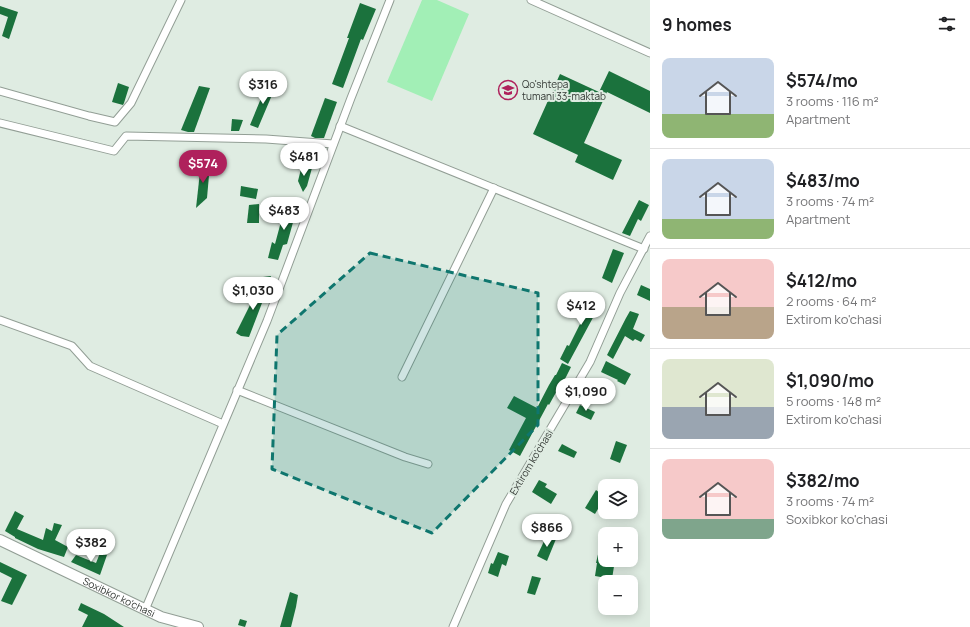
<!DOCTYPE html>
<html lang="en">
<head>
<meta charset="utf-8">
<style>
  body { margin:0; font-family:Manrope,sans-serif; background:#f6f6f6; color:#202124; height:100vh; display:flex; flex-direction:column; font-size:15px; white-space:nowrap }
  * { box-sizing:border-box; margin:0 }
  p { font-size:13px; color:#757577 }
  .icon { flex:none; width:22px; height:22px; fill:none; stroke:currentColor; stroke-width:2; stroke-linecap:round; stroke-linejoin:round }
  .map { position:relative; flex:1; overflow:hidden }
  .side { display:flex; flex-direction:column; background:#fff; width:320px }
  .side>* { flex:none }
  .controls { position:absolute; left:598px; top:479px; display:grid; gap:8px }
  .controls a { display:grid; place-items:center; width:40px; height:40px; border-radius:8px; background:#fff; box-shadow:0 2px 10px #0003; font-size:20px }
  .price { position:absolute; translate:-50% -34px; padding:0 9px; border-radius:14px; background:#fff; color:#222; font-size:13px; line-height:26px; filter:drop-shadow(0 1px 2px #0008) }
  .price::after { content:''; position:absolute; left:50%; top:24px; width:12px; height:9px; margin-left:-6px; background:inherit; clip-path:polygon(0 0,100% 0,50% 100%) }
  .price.active { background:#af215c; color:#fff }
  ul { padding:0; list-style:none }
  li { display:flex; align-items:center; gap:12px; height:100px; padding:0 12px }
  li+li { border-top:1px solid #e0e0e0 }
  li span { display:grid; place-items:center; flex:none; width:112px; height:80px; border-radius:8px; color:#555 }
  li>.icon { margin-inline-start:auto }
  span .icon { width:48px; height:48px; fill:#fffc; stroke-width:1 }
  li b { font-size:17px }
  h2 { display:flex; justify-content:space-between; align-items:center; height:48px; padding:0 12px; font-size:17px }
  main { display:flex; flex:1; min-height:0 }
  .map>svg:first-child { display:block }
</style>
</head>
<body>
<main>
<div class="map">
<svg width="650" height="627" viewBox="0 0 650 627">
  <rect width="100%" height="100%" fill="#dfece2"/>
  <polygon fill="#a2efb6" points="422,0 437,0 469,14 432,101 387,82"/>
  <g fill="#1b723d">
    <polygon points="360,3 376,9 363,40 361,39 343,88 332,84 349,38 347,38"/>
    <polygon points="0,6 18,12 9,39 2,36 8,17 0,14"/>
    <polygon points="609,71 650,91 650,113 607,92 584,143 622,160 613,180 575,162 578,155 533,134 560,74 599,92"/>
    <polygon points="118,83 129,87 124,103 123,105 112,102"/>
    <polygon points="269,83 277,87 272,95 258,128 250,125 264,91"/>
    <polygon points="199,86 210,88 194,132 188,132 181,130"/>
    <polygon points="325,98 337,102 324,138 315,138 311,136"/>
    <polygon points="232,119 243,120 239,131 231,131"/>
    <polygon points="201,163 210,164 207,198 196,208"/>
    <polygon points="302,165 306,168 312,168 307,186 303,192 298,181"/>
    <polygon points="241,186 258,189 256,199 240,196"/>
    <polygon points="639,200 649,205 641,221 638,219 630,236 622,233"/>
    <polygon points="286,203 297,205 297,208 287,244 283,245 278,260 268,258 272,242 275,244"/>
    <polygon points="259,204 259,223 247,223 249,205"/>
    <polygon points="613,249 624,253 612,283 602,278"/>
    <polygon points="271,276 262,303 249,337 241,336 236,333 252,301 256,302 263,277"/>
    <polygon points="641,285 650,289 650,301 637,295"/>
    <polygon points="577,292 602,307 598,314 596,312 568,364 560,359 567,345 569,346 588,308 573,299"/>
    <polygon points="630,311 639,314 633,329 645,335 641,342 635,339 633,341 625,336 613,359 607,355 626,318"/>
    <polygon points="606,361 631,374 625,385 617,381 618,380 601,372"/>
    <polygon points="562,363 571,367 566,377 560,388 559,387 549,405 548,404 520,456 509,450 526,418 507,408 514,396 537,408 549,385 555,375 556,375"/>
    <polygon points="580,405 595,412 591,420 576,413"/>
    <polygon points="616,441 627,445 620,463 610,459"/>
    <polygon points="562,444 577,452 574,458 558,451"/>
    <polygon points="539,480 547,484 545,487 557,494 551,504 532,492"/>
    <polygon points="596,490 605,497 595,514 585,508"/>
    <polygon points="15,511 24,516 17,529 43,540 46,528 52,531 54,523 62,525 55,540 68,547 64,557 38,549 15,538 15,537 5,531"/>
    <polygon points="547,535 556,539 547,561 537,556"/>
    <polygon points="602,537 605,538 605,560 615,560 612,579 595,576 597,563 596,563"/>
    <polygon points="498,552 509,556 506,566 502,564 498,577 488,573 491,563 493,564"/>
    <polygon points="100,553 107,555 100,575 71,562 76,555 96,563"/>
    <polygon points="0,562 27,575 12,605 1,601 12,578 0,572"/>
    <polygon points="532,576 541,578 535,595 527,593"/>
    <polygon points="290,592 298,595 296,607 291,627 280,627"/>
    <polygon points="81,603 104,614 124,627 82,627 88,615 78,610"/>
    <polygon points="240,619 247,621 245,627 238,625"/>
  </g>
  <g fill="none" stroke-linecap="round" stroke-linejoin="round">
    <defs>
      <g id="street">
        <polyline points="531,0 650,53"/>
        <polyline points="0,91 89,116 115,122 131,103 181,0"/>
        <polyline points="0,123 114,151 126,136 266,139 333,144"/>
        <polyline points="340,126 644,249"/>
        <polyline points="0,320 72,346 90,366 223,424"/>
        <polyline points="402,377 494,188"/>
        <polyline points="237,390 405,457 428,464"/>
        <polyline points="145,610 267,321 351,98 390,0"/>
        <polyline points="453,627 506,504 590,362 620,293 650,236"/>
      </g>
      <g id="secondary">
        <path id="s1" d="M0 540 161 617 198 627"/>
      </g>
    </defs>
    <use href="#street" stroke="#929e95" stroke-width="9"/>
    <use href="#secondary" stroke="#929e95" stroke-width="12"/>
    <use href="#street" stroke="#fff" stroke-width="7"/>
    <use href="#secondary" stroke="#fff" stroke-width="10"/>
  </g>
  <path fill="#0f766e" fill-opacity="0.2" stroke="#0f766e" stroke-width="3" stroke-dasharray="8 5" stroke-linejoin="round" d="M370 253 538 293V425L432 533 272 469 277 335Z"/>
  <defs>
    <symbol id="school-ring" viewBox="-11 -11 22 22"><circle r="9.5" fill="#dfece2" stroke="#af215c" stroke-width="1.5"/><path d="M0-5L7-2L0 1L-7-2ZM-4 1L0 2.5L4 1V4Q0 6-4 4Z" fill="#af215c"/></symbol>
  </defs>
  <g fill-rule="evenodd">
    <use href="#school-ring" x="497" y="79" width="22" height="22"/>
  </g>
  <g text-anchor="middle" stroke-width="4" stroke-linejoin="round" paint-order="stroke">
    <g font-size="10" fill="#353a36" stroke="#dfece2" text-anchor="start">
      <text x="522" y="88">Qo'shtepa<tspan x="522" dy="12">tumani 33-maktab</tspan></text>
    </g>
    <g font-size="10" fill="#353a36" stroke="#dfece2">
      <text transform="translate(531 462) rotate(-59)" y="4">Extirom ko'chasi</text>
      <text dy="4" stroke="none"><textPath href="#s1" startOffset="132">Soxibkor ko'chasi</textPath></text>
    </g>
  </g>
</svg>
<div class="controls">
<a><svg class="icon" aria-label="layers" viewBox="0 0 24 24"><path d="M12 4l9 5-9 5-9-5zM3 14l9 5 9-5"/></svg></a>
<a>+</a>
<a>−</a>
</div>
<b class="price" style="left:263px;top:105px">$316</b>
<b class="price" style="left:304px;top:177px">$481</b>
<b class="price active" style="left:203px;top:184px">$574</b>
<b class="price" style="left:284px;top:231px">$483</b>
<b class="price" style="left:253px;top:311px">$1,030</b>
<b class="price" style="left:581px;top:326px">$412</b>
<b class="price" style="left:586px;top:412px">$1,090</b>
<b class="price" style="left:547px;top:548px">$866</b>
<b class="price" style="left:91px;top:563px">$382</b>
</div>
<section class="side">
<h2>9 homes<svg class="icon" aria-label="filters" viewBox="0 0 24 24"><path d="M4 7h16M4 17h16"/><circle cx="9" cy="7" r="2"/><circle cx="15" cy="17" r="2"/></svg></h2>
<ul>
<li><span style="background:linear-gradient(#c9d6e8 70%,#8fb573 0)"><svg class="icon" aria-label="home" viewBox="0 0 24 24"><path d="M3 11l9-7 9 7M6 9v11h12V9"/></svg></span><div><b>$574/mo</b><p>3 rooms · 116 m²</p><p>Apartment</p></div></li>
<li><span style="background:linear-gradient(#c9d6e8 75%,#8fb573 0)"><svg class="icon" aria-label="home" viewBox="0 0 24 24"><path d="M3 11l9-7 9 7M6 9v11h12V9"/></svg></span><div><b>$483/mo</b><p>3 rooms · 74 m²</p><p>Apartment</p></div></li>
<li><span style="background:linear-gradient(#f6c9c9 60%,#b9a48a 0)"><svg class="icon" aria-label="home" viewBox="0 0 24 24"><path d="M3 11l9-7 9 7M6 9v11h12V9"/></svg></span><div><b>$412/mo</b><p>2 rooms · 64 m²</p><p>Extirom ko'chasi</p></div></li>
<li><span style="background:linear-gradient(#dfe7d0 60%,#9aa5b1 0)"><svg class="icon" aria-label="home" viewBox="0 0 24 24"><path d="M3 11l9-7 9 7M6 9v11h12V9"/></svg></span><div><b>$1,090/mo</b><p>5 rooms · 148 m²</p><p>Extirom ko'chasi</p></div></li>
<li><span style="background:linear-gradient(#f6c9c9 75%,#7fa58c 0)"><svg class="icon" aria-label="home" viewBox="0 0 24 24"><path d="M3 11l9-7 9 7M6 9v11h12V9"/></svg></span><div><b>$382/mo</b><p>3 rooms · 74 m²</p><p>Soxibkor ko'chasi</p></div></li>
</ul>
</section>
</main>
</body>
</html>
